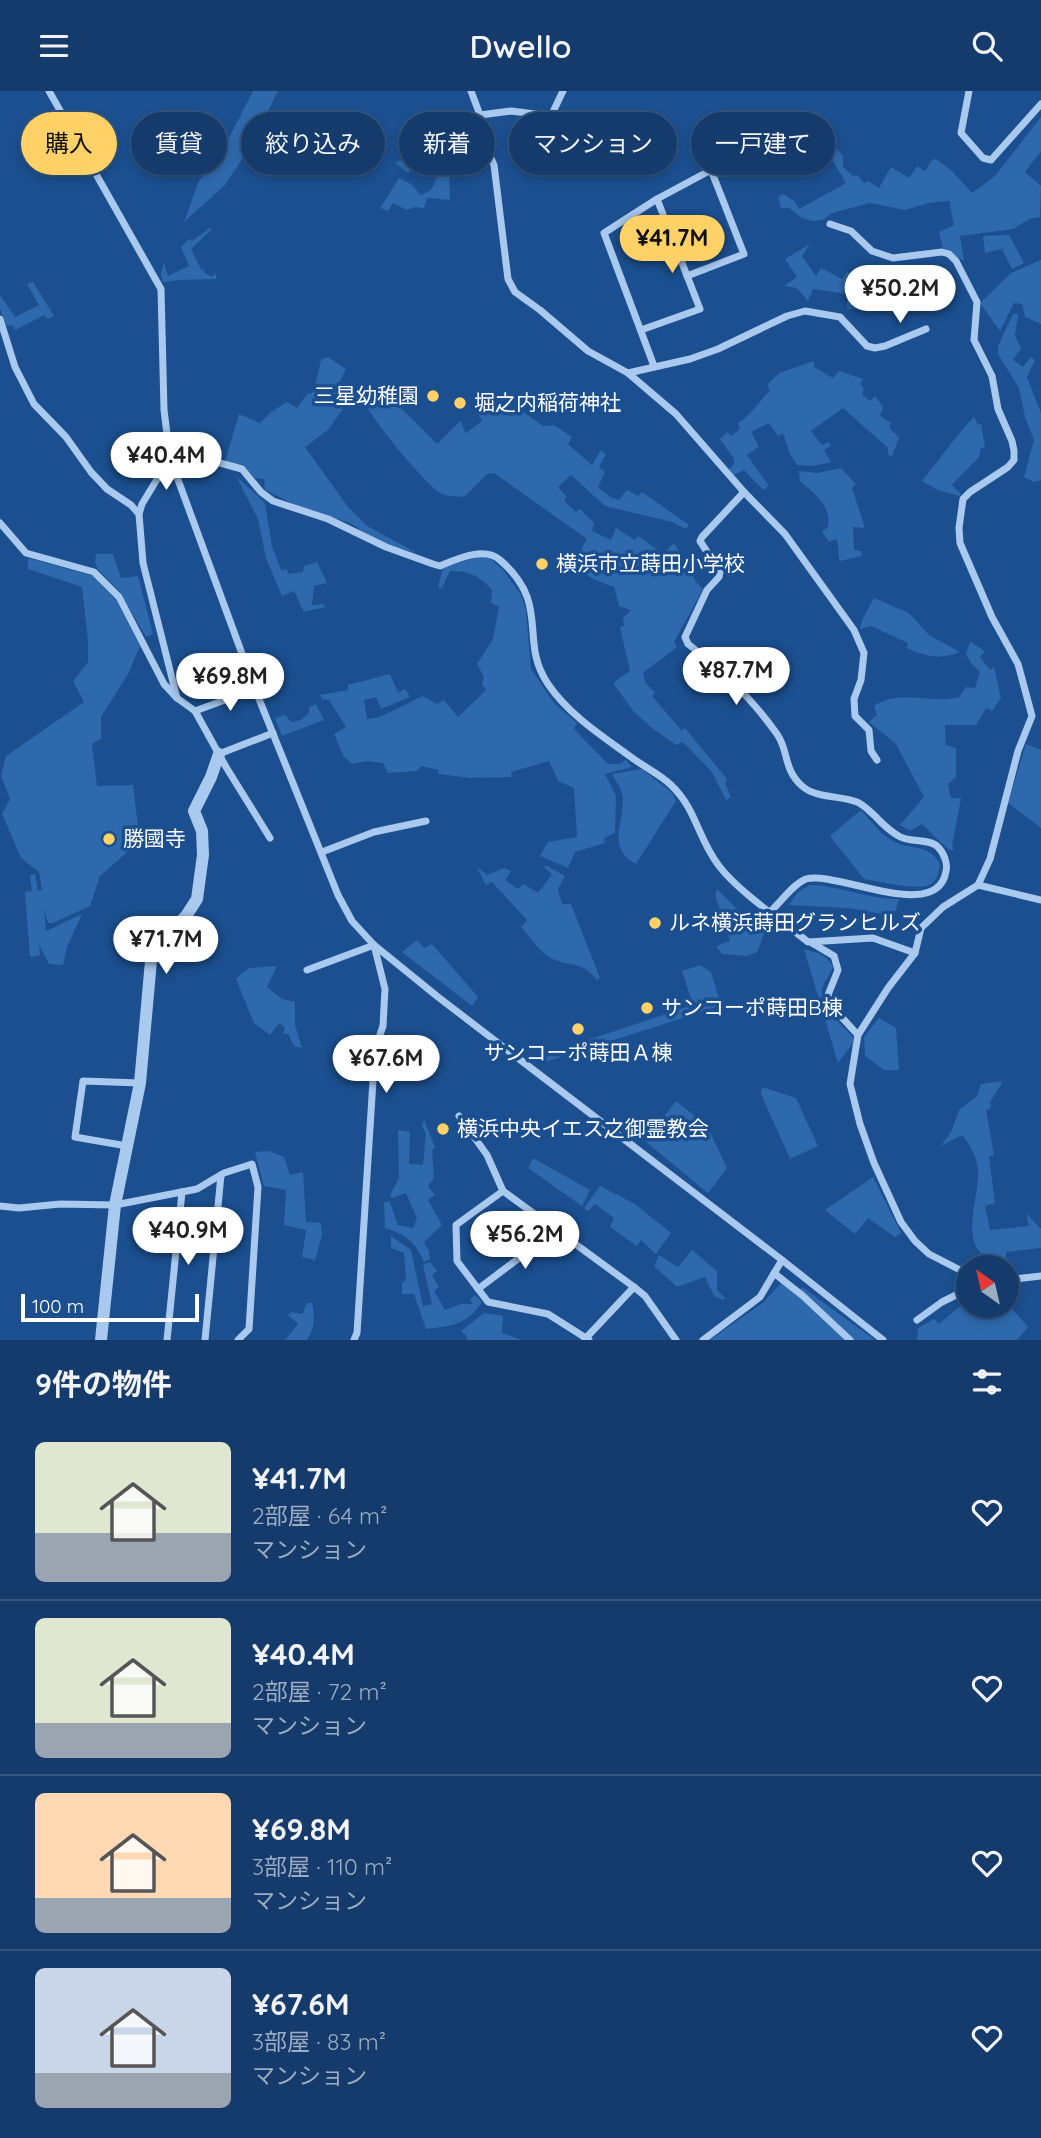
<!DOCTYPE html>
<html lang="ja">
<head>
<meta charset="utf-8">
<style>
  body { margin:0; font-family:Quicksand,"Noto Sans JP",sans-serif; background:#214673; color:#f1f3f6; height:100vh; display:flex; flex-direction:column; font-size:26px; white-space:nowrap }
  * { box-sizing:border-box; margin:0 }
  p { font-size:23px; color:#9dadc1 }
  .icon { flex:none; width:38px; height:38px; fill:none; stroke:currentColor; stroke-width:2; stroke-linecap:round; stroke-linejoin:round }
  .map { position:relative; height:1249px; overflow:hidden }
  .details { display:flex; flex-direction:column; background:#143b6b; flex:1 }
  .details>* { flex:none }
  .top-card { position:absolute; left:21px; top:21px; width:999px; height:63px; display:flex; gap:14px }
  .needle { width:46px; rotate:326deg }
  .buttons { position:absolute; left:956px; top:1164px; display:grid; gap:14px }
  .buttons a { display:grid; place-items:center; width:63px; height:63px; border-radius:50%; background:#143b6b; box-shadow:0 4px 10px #0003,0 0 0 2px #33557e; font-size:35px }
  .scale { position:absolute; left:21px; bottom:18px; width:178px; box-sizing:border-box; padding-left:7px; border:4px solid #fff; border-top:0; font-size:19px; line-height:24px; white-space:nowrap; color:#fff; -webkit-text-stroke:5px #1b4f8f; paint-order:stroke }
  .price { position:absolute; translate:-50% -60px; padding:0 16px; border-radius:24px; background:#fff; color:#222; font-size:23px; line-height:46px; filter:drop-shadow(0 2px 4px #0008) }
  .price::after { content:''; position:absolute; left:50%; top:42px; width:21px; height:16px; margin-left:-10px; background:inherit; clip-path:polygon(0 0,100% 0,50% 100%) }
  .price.selected { background:#ffd166; color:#111 }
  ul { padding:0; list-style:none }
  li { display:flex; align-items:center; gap:21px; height:175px; padding:0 35px }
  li+li { border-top:2px solid #33557e }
  li span { display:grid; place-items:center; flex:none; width:196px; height:140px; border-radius:10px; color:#555 }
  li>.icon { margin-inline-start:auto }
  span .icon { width:84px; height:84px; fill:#fffc; stroke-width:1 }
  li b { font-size:30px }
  h2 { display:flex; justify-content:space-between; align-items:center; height:84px; padding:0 35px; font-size:30px }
  .pill { padding:0 24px; border-radius:32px; background:#143b6b; box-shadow:0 4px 10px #0003,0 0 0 2px #33557e; font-size:24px; line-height:63px }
  .pill.selected { background:#ffd166; color:#111 }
  header { display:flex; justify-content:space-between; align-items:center; height:91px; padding:0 35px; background:#143b6b; font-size:32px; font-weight:600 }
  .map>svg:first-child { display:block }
</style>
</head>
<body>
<header><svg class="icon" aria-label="menu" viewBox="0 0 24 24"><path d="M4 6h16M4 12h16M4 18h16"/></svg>Dwello<svg class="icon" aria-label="search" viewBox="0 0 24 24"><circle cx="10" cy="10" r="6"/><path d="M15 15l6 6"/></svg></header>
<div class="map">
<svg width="1041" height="1249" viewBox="0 0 1041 1249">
  <rect width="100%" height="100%" fill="#1b4f8f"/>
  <g fill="#2e69ad">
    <polygon points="253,0 278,0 252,53 225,94 184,131 198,92 230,45"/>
    <polygon points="1041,26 1041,60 1025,81 1041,95 1040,126 1029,128 1013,138 960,145 964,170 943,157 939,141 954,134 949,110 929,112 905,119 870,112 832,122 823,129 813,130 802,127 789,117 781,117 778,106 783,103 794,110 799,118 846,92 833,70 827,71 814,53 806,57 810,41 824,45 843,65 843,76 853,85 857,84 864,92 868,90 879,97 891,76 909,87 917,75 925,80 932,69 936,68 951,79 972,102 995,85"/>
    <polygon points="444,67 449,78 450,109 427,107 424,117 415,116 407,119 393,112 388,120 380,117 399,87 411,93 421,104 431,99 437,86 431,75 415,74 408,82 395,72 397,70"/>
    <polygon points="210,137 212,138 191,158 202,180 205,177 204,181 212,186 215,182 217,188 181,189 163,191 161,183 164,171 168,185 189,175 181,156 189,148 192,150"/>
    <polygon points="1009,144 1024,172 1012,178 1002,158 985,162 983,145"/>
    <polygon points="810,153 802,165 816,185 821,177 842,188 847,181 874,190 886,199 878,207 873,201 859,203 857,218 847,218 847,203 813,198 808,210 797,197 784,195 797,186 785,168"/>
    <polygon points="1041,169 1041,233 1025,226 1022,213 1014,212 1000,240 980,212 1011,182"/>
    <polygon points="33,191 54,225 48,228 44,224 16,239 12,234 6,235 0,217 0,204 15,226 39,214 27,193"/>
    <polygon points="1013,223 1018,223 1015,245 1021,257 1013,269 1023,276 1031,266 1035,269 1027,286 1041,322 1041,389 1034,391 1024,386 1034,349 1025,326 1019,297 998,263 998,255"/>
    <polygon points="328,266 346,278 338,294 343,318 328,339 305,356 348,416 367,435 417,462 395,456 369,445 350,432 304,418 265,399 264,388 255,387 243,374 225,370 239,323 260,332 271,321 287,311 297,317 308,302 311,303 314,299 321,269"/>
    <path d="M814 270V276L833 287 839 280 863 288 860 293 864 298 862 303 870 310 875 305 883 316 880 325 891 332 889 336 899 347 892 365 888 364V357L843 317 811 340 822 354 829 351 831 355 824 359 831 371 813 375 797 374 790 363 783 342 778 345 769 332 751 341 759 356 747 364 769 395 763 399 744 379 734 384 729 378 734 373V368L720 348 727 341 731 345 740 338 738 332C752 323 759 311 770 299L767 294 779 282Z"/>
    <path d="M361 305 383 314 395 311 437 353 460 330 466 342 482 330 477 321 486 315 491 322 505 312 511 318 515 315 543 335 554 334 572 346 568 353 592 374 601 359 606 363 599 376 605 381 598 396 610 406 619 409 627 399 638 405 642 401 689 434 686 438 672 431 605 415 571 384 558 396 567 406 564 410 576 421 580 418 594 432 592 440 611 449 616 437 635 449 638 445 663 463 674 452 696 491 703 498 674 551 677 556 643 582 645 591 655 602 652 605 681 639 685 637 727 688 725 692 731 706 726 709 712 681 683 651 676 654 652 637 634 621 613 592 630 580 620 536 624 535 623 527 631 519 619 515 614 496C603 491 577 485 578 469 578 462 584 454 587 448L494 382 487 383 464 406C458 405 449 406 442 403 426 395 368 324 361 305Z"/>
    <path d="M974 326 978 334 981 333 985 356 981 357 979 366 952 394 961 403 959 405 938 399 922 390C940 368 955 346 974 326Z"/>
    <path d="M841 377 856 393 852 397 865 437 853 436 854 459 861 460 862 465 840 470C837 462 840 455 836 448L829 451 822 441 828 436C832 416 814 402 800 390L799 380 817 382Z"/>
    <polygon points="236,385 265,412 272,455 281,479 287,478 288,483 303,481 304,475 317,471 327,492 314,495 312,514 324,513 325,516 304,521 294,500 282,505 266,467 258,428"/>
    <polygon points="96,463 113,463 121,487 138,485 153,543 146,546 120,501 98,478 95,471"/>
    <path d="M479 465 490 467 504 480 521 504 526 520 531 578 554 612 577 632 574 638 608 673H619L626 669 632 676 605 683 616 705 615 742 604 747 605 752 575 761 568 777 540 765 548 751 577 746 574 697 558 690 549 670 511 681 512 686 471 687 438 683 439 679 421 675 417 680 388 682 383 672 367 670 352 673 344 666 334 643 346 636 329 609 322 608 320 604 348 599V594L390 583 398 602 405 598 410 606 381 618 376 606 364 609 367 628 380 626 423 605 437 613 444 609 458 626 486 599 482 593 484 586 477 573 493 548 499 516 491 512 492 499C479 484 469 480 450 480L442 497 438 496 443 477Z"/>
    <polygon points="28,467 93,485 116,509 140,555 128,583 101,626 101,648 92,653 97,695 133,694 138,735 132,757 100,785 90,815 53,832 48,832 44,818 46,840 82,823 67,856 63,874 49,873 39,854 40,864 30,866 25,801 32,800 30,784 35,783 38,800 42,799 39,781 21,767 2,723 10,708 1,685 6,665 84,611 73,590 88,571 88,550 82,496 28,478"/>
    <path d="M874 507 909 522 929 544 960 561C939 569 928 566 907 557L908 552 871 535 860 538 862 529Z"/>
    <path d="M970 551 985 560 980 566 990 579 994 576 1001 607 992 620 986 617 976 634H945L946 654 956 657V686L948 693 951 707H961L952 755 954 759H949L922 733 910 740 900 734 924 706 896 653 869 631 877 624 874 615C901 597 930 614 959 606L966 596 975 597 980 581 971 572 966 563Z"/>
    <polygon points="316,613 324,629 282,645 275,627 285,624 291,631 301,629 309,622 309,616"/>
    <polygon points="1026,653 1041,659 1041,737 1008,712"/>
    <path d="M642 678 672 702 676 710 636 773C604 755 627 730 622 703 621 697 615 689 612 683Z"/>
    <path d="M861 719C870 729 881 744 893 750 912 761 926 750 940 773 939 781 938 788 931 793 920 801 878 790 864 788L830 745Z"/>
    <path d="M476 775 487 784 504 777 511 780 505 789 518 798 524 793 538 802 552 783 543 776 547 775 565 785 558 798 562 813H571L600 887 597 889C581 869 573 877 553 868 540 862 531 847 521 836L527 829 492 791 486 794Z"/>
    <path d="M809 794C839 794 869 809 899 808L894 825 849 817 789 814 797 802Z"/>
    <polygon points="717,798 744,825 761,835 768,828 773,832 767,836 757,861 747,865 722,863 716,855 730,850 715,804"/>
    <polygon points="417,849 424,857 432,853 478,906 472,915 402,861"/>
    <path d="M804 858C817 862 828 863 833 877 830 883 824 891 822 898 819 916 842 934 853 946V952L838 972Z"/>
    <polygon points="700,874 711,881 720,911 714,917 545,971 543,964 693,914 682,880"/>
    <polygon points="277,875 267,896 282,908 295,911 295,934 302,957 294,955 288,943 283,943 285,937 279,932 270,944 254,932 236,888 249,877"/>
    <polygon points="879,927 896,937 899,979 884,979 865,965 864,946"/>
    <path d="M1001 990 1002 992 990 1011 991 1017 986 1019 994 1064 989 1066 995 1112 985 1115 990 1139 1029 1135 1026 1122 1041 1138V1157L1006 1161V1176H968V1179L964 1178 981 1162C962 1143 980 1102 978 1078 976 1064 970 1054 962 1044L941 1055 951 1041 959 1019 977 1005 981 993Z"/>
    <polygon points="762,996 796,1007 818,1055 790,1068 761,1003"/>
    <polygon points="676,1010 707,1035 727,1077 708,1102 645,1050"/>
    <path d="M424 1029 435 1056 432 1060 434 1087 428 1095 435 1104 428 1109 442 1134 424 1151 429 1160 430 1168 424 1171C416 1152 406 1143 385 1137L384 1111H390L398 1134 413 1137 417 1127 406 1102 392 1107 390 1104 399 1087 398 1039 410 1041 409 1073 423 1074 426 1042 422 1035Z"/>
    <polygon points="269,1060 284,1066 290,1084 303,1081 306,1131 321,1132 322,1144 315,1169 302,1166 306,1139 284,1134 286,1099 264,1095 255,1061"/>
    <polygon points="533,1067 590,1099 582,1115 528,1077"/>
    <polygon points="873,1086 901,1142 895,1146 868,1127 855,1143 825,1119"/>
    <polygon points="600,1095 635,1113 671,1142 656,1163 641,1149 637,1155 610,1136 614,1127 595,1113 588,1120 584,1117"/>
    <path d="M391 1145 411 1159 423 1215 432 1213 423 1174 430 1171 437 1180 432 1184 439 1196 434 1200 445 1219 461 1213H473L470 1208 475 1204 482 1211C467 1234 451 1235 426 1238L414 1203H402V1192L406 1189 404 1162 391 1157Z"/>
    <polygon points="692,1159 717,1180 717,1199 725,1207 723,1209 714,1205 705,1186 677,1196 654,1175 659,1164 678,1176"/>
    <polygon points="781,1192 796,1203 802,1196 875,1249 710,1249 764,1211"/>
    <path d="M307 1212H312C315 1226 315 1237 307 1249H285L298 1233 288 1224 291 1221 302 1223Z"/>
    <polygon points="980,1215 983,1221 1011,1217 1028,1236 1017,1249 917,1249 918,1237 934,1228 939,1233 959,1216"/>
    <polygon points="484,1222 503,1225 502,1242 522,1249 467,1249 467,1245 461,1240"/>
  </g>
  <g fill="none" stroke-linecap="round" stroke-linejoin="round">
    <g stroke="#a9c9ee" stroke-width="7">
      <polyline points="49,0 161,198 164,319 170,367 255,598 338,804 352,830 374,854 438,906 782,1169 883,1249"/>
      <polyline points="471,0 480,24 484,52 494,74 508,188 515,201 540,219 588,260 628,282 676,323 744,401 785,443 854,539 864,562 861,589 854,608 855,625 869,639 871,660 877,669"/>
      <polyline points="969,0 961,42 983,67 991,69 1041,13"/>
      <polyline points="480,24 511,20 551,25 563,0"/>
      <polyline points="830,133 851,140 872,160 893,167 942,161 949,163 956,170 977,211 974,249 992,285 998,318 1012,350 1014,360 1014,369 1008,376 970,401 963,408 959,437 960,452 992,526 1018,573 1032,625 1018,660 990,768 978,794 943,816 921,837 915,862 888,897 858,944 850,993 860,1033 874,1072 901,1131 915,1150 929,1163 968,1183"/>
      <polyline points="0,228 15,276 34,313 66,346 91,381 107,398 131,414 139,423 143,472 177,607"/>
      <polyline points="641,239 700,218 657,108"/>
      <polyline points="654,275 604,142 657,108 711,79 744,163 687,185"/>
      <polyline points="628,282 690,268 718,258 787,225 805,220 840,226 867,255 875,257 885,255 926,238"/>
      <path d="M169 358 242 378 261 401 273 410 328 428 386 456 433 473 440 475C457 468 484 455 500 469 552 514 518 549 548 593 568 623 602 645 631 666 644 676 660 683 671 694 697 719 697 746 719 775 739 801 781 829 808 851L873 847 915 862"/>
      <path d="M744 401 702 446 700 450 720 481 719 486 707 499 685 546 688 553C722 578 752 608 777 643 789 660 783 678 802 695 817 708 839 704 857 711 863 713 869 720 874 724 882 732 892 743 903 747 913 751 930 748 938 756 944 762 948 773 946 780 938 833 836 779 806 788 793 793 781 811 771 820"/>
      <polyline points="139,423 142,413 170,367"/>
      <polyline points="0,432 26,462 94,481 119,506 164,593 177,607 195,620 226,676 270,747"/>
      <polyline points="195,620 255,598"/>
      <polyline points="219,663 273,642"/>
      <polyline points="322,761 374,741 426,730"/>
      <polyline points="978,794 1041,809"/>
      <polyline points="812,852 834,865 838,879 828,904 836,920 858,944"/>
      <polyline points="307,879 374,854 385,898 383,935 375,958 357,1242 354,1249"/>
      <polyline points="459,1025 487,1064 503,1100 634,1196 645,1205 676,1249"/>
      <polyline points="127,1055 75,1046 83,990 140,992"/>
      <polyline points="503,1100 456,1134 457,1170 488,1211 548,1223 589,1249"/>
      <polyline points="0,1115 19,1117 60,1113 115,1114 197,1098 224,1082 252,1073 258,1096 249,1238 238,1249"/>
      <polyline points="774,1182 803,1205 850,1249"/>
      <polyline points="1006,1189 1041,1185"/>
      <polyline points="478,1198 555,1140"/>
      <polyline points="917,1229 942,1211 968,1198"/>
      <polyline points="585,1248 634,1196"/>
      <polyline points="167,1249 182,1101"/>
      <polyline points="205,1249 221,1084"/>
      <polyline points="703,1249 760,1206 782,1169"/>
    </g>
    <polyline stroke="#a9c9ee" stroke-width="12" points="101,1249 115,1114 140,992 151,870 166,846 186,825 197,808 203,764 202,740 194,720 211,686 219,663"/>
  </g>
  <g fill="#ffd166" stroke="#1b4f8f" stroke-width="2.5">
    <circle cx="433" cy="305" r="7"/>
    <circle cx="460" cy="312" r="7"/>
    <circle cx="542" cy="473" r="7"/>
    <circle cx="109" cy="748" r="7"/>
    <circle cx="655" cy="832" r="7"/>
    <circle cx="647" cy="917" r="7"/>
    <circle cx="578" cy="938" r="7"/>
    <circle cx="443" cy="1038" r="7"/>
  </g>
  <g text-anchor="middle" stroke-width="7" stroke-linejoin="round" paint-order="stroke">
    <g font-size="21" fill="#fff" stroke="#1b4f8f" text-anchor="start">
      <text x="419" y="312" text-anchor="end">三星幼稚園</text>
      <text x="474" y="319">堀之内稲荷神社</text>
      <text x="556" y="480">横浜市立蒔田小学校</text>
      <text x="123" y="755">勝國寺</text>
      <text x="669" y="839">ルネ横浜蒔田グランヒルズ</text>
      <text x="661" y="924">サンコーポ蒔田B棟</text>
      <text x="578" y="969" text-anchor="middle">サンコーポ蒔田Ａ棟</text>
      <text x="457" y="1045">横浜中央イエス之御霊教会</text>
    </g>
  </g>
</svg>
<div class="buttons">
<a><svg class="needle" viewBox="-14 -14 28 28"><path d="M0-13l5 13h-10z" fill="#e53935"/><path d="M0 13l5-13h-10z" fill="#9dadc1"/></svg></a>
</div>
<div class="scale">100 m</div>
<b class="price selected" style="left:672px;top:184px">¥41.7M</b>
<b class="price" style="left:900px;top:234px">¥50.2M</b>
<b class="price" style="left:166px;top:401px">¥40.4M</b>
<b class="price" style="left:736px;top:616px">¥87.7M</b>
<b class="price" style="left:230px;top:622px">¥69.8M</b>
<b class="price" style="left:166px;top:885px">¥71.7M</b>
<b class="price" style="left:386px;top:1004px">¥67.6M</b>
<b class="price" style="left:188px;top:1176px">¥40.9M</b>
<b class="price" style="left:525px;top:1180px">¥56.2M</b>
<div class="top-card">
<a class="pill selected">購入</a>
<a class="pill">賃貸</a>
<a class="pill">絞り込み</a>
<a class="pill">新着</a>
<a class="pill">マンション</a>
<a class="pill">一戸建て</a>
</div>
</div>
<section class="details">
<h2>9件の物件<svg class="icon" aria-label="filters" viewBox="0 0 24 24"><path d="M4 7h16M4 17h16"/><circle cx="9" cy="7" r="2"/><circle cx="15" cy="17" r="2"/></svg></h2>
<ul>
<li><span style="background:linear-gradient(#dfe7d0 65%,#9aa5b1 0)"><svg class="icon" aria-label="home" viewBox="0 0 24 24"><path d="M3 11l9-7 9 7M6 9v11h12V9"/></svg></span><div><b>¥41.7M</b><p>2部屋 · 64 m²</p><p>マンション</p></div><svg class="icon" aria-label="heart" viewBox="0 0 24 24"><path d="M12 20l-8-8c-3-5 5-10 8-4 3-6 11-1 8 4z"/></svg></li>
<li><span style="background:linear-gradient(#dfe7d0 75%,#9aa5b1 0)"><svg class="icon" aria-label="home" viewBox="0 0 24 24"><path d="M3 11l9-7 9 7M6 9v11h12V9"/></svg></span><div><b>¥40.4M</b><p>2部屋 · 72 m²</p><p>マンション</p></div><svg class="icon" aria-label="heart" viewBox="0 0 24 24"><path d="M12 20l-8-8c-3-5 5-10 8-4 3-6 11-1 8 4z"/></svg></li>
<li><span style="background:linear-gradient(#ffd9b3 75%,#9aa5b1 0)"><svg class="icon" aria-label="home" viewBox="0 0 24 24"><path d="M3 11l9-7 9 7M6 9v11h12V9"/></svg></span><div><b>¥69.8M</b><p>3部屋 · 110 m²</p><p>マンション</p></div><svg class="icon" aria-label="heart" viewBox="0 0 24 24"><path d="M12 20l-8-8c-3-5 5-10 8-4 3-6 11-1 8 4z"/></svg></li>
<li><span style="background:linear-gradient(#c9d6e8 75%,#9aa5b1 0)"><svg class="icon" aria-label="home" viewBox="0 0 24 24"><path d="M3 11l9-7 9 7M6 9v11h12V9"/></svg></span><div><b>¥67.6M</b><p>3部屋 · 83 m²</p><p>マンション</p></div><svg class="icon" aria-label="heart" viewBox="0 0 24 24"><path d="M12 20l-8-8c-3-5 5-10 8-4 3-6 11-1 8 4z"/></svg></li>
</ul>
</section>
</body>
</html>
